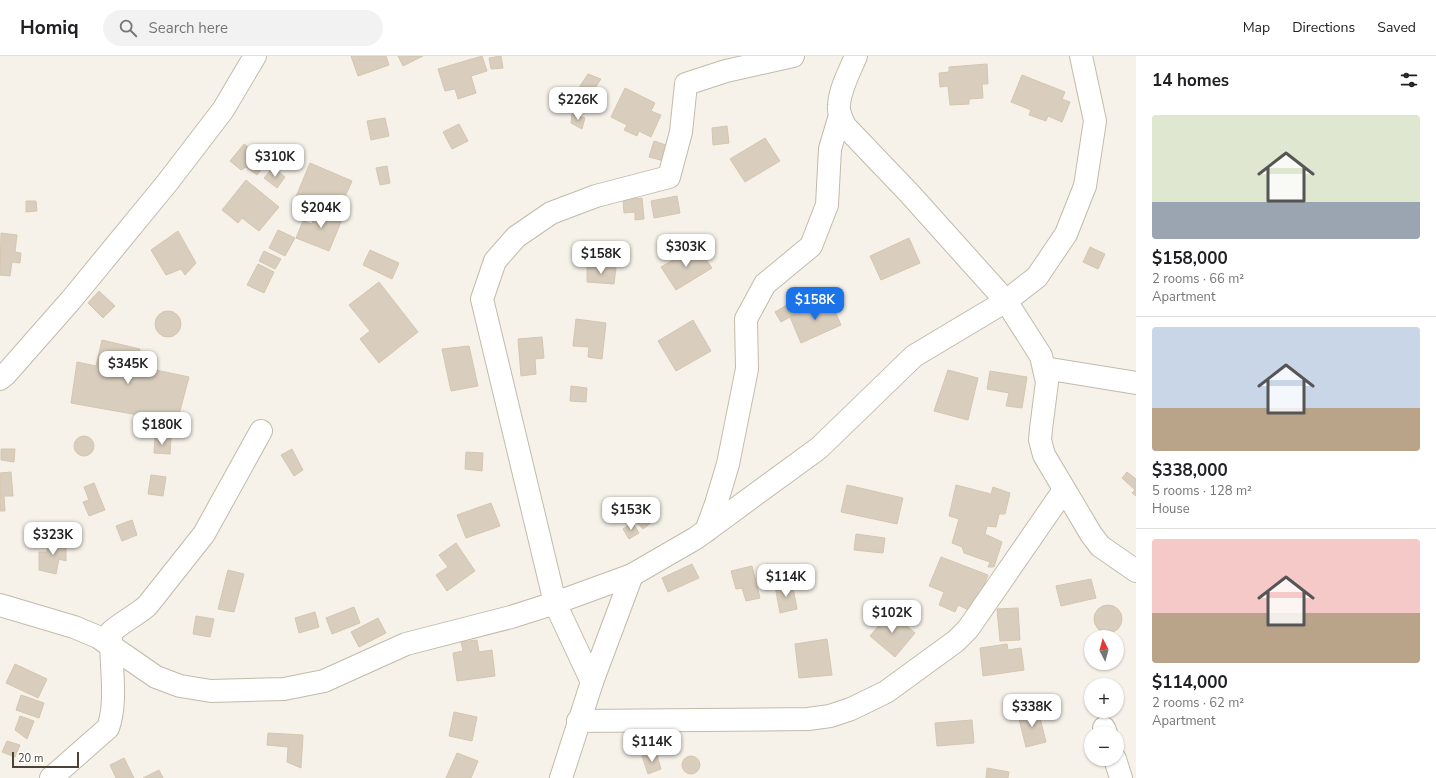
<!DOCTYPE html>
<html lang="en">
<head>
<meta charset="utf-8">
<style>
  body { margin:0; font-family:"Nunito Sans",sans-serif; background:#f2f2f2; color:#202124; height:100vh; display:flex; flex-direction:column; font-size:15px; white-space:nowrap }
  * { box-sizing:border-box; margin:0 }
  p { font-size:13px; color:#757577 }
  .icon { flex:none; width:22px; height:22px; fill:none; stroke:currentColor; stroke-width:2; stroke-linecap:round; stroke-linejoin:round }
  .map { position:relative; flex:1; overflow:hidden }
  .sheet { display:flex; flex-direction:column; background:#fff; width:300px }
  .sheet>* { flex:none }
  .needle { width:26px; rotate:354deg }
  .tools { position:absolute; left:1084px; top:574px; display:grid; gap:8px }
  .tools a { display:grid; place-items:center; width:40px; height:40px; border-radius:50%; background:#fff; box-shadow:0 1px 3px #0004; font-size:20px }
  .scale { position:absolute; left:12px; bottom:10px; width:67px; box-sizing:border-box; padding-left:4px; border:2px solid #4b4336; border-top:0; font-size:11px; line-height:14px; white-space:nowrap; color:#4b4336; -webkit-text-stroke:3px #fff; paint-order:stroke }
  .price { position:absolute; translate:-50% -34px; padding:0 9px; border-radius:8px; background:#fff; color:#222; font-size:13px; line-height:26px; filter:drop-shadow(0 1px 2px #0008) }
  .price::after { content:''; position:absolute; left:50%; top:24px; width:12px; height:9px; margin-left:-6px; background:inherit; clip-path:polygon(0 0,100% 0,50% 100%) }
  .price.current { background:#1a73e8; color:#fff }
  ul { padding:0; list-style:none }
  li { display:grid; align-content:center; gap:8px; height:212px; padding:0 16px }
  li+li { border-top:1px solid #e0e0e0 }
  li span { display:grid; place-items:center; height:124px; border-radius:4px; color:#555 }
  li>.icon { margin-inline-start:auto }
  span .icon { width:72px; height:72px; fill:#fffc; stroke-width:1 }
  li b { font-size:17px }
  h2 { display:flex; justify-content:space-between; align-items:center; height:48px; padding:0 16px; font-size:17px }
  header { display:flex; align-items:center; gap:24px; box-sizing:border-box; height:56px; padding:0 20px; background:#fff; border-bottom:1px solid #e0e0e0 }
  header strong { font-size:19px }
  nav { display:flex; gap:22px; margin-inline-start:auto; font-size:14px }
  .search { width:280px; height:36px; background:#f2f2f2; display:flex; align-items:center; gap:10px; box-sizing:border-box; padding:0 14px; border-radius:22px; color:#757577; font-size:15px }
  main { display:flex; flex:1; min-height:0 }
  .map>svg:first-child { display:block }
</style>
</head>
<body>
<header>
<strong>Homiq</strong>
<div class="search"><svg class="icon" aria-label="search" viewBox="0 0 24 24"><circle cx="10" cy="10" r="6"/><path d="M15 15l6 6"/></svg>Search here</div>
<nav><a>Map</a><a>Directions</a><a>Saved</a></nav>
</header>
<main>
<div class="map">
<svg width="1136" height="722" viewBox="0 0 1136 722">
  <rect width="100%" height="100%" fill="#f6f2e9"/>
  <g fill="#d9cebd" stroke="#d5c6af">
    <polygon points="351,0 386,0 389,9 358,20"/>
    <polygon points="398,0 423,0 403,10"/>
    <polygon points="482,0 487,15 471,20 476,37 458,43 455,33 445,35 438,13"/>
    <polygon points="501,0 503,12 491,13 489,2"/>
    <polygon points="987,8 988,28 982,28 983,42 969,43 969,48 950,49 948,30 940,31 939,17 949,16 949,11"/>
    <polygon points="588,18 601,23 585,47 572,42"/>
    <polygon points="1022,19 1065,36 1062,43 1070,46 1062,66 1048,60 1046,65 1029,59 1031,54 1011,46"/>
    <polygon points="625,32 655,47 651,55 661,59 651,81 639,75 637,80 624,74 627,69 611,61"/>
    <polygon points="572,58 585,62 582,73 571,67"/>
    <polygon points="385,62 389,80 371,84 367,65"/>
    <polygon points="459,68 468,85 452,93 443,76"/>
    <polygon points="727,70 729,87 713,89 712,72"/>
    <polygon points="765,82 780,105 745,126 730,103"/>
    <polygon points="654,85 669,90 664,105 649,101"/>
    <polygon points="244,88 267,106 257,119 246,111 241,114 230,105"/>
    <polygon points="310,107 352,125 344,143 337,140 332,150 316,144 313,151 295,143"/>
    <polygon points="387,110 390,127 380,129 376,112"/>
    <polygon points="273,111 285,121 277,132 264,122"/>
    <polygon points="246,124 279,151 259,175 242,162 238,167 222,154"/>
    <polygon points="677,140 680,157 654,162 651,145"/>
    <polygon points="642,142 644,163 635,164 635,156 624,157 623,144"/>
    <polygon points="26,145 36,145 37,155 26,156"/>
    <polygon points="319,151 343,161 329,195 296,182 303,165 312,168"/>
    <polygon points="278,174 295,182 285,200 269,192"/>
    <polygon points="178,175 196,207 185,219 181,213 166,219 151,194"/>
    <polygon points="1,177 17,179 15,196 21,197 20,207 12,206 10,220 0,219"/>
    <polygon points="681,181 687,191 672,200 665,191"/>
    <polygon points="909,182 920,207 881,224 870,200"/>
    <polygon points="697,190 712,212 676,234 661,211"/>
    <polygon points="1090,191 1105,198 1098,213 1083,206"/>
    <polygon points="370,194 399,207 392,223 363,209"/>
    <polygon points="264,195 281,203 275,213 259,205"/>
    <polygon points="258,208 274,216 264,237 247,229"/>
    <polygon points="587,211 616,212 614,228 587,226"/>
    <polygon points="379,226 418,276 379,307 360,283 370,275 349,249"/>
    <polygon points="99,235 115,250 103,262 88,247"/>
    <polygon points="830,244 841,269 801,287 790,261"/>
    <polygon points="790,247 797,257 781,266 775,256"/>
    <circle cx="168" cy="268" r="13"/>
    <polygon points="576,263 606,267 602,303 588,301 589,291 573,290"/>
    <polygon points="693,264 711,295 676,315 658,285"/>
    <polygon points="542,281 544,302 535,303 536,318 521,320 518,283"/>
    <polygon points="102,284 140,293 137,310 189,321 177,366 71,347 77,306 96,310"/>
    <polygon points="469,290 478,330 451,335 442,293"/>
    <polygon points="948,314 978,322 968,364 934,355"/>
    <polygon points="990,315 1027,321 1022,352 1006,350 1009,337 987,333"/>
    <polygon points="571,330 587,332 586,346 570,345"/>
    <circle cx="84" cy="390" r="10"/>
    <polygon points="155,381 171,382 170,398 154,397"/>
    <polygon points="1,393 15,393 14,406 1,404"/>
    <polygon points="292,393 303,414 294,420 281,399"/>
    <polygon points="466,396 483,397 482,415 465,413"/>
    <polygon points="11,416 13,440 4,440 5,455 0,455 0,417"/>
    <polygon points="1127,416 1136,423 1136,440 1132,437 1135,434 1122,422"/>
    <polygon points="151,419 166,421 163,440 148,438"/>
    <polygon points="94,427 105,454 89,460 83,446 89,444 84,431"/>
    <polygon points="847,429 903,442 897,468 841,456"/>
    <polygon points="956,429 991,438 993,431 1010,437 1005,458 999,458 996,471 987,470 985,478 1002,486 994,511 988,511 990,506 964,497 962,491 952,487 959,463 949,460"/>
    <polygon points="491,447 500,470 466,482 457,459"/>
    <polygon points="643,457 652,466 643,473 635,465"/>
    <polygon points="132,464 137,479 122,485 116,470"/>
    <polygon points="633,467 639,477 629,483 623,473"/>
    <polygon points="856,478 885,482 883,497 854,494"/>
    <polygon points="48,482 66,484 66,505 59,503 56,518 39,514 39,496 47,496"/>
    <polygon points="456,487 475,515 447,535 436,519 448,511 439,499"/>
    <polygon points="941,501 988,519 973,556 958,549 955,556 939,549 944,536 929,530"/>
    <polygon points="692,508 699,522 668,536 662,522"/>
    <polygon points="752,510 760,542 746,545 742,532 736,533 731,515"/>
    <polygon points="228,514 244,518 234,556 218,553"/>
    <polygon points="1091,523 1096,542 1061,550 1056,530"/>
    <polygon points="792,526 797,553 780,557 775,530"/>
    <circle cx="1108" cy="563" r="14"/>
    <polygon points="354,551 360,567 332,578 326,562"/>
    <polygon points="1018,552 1020,584 1000,585 997,553"/>
    <polygon points="315,556 319,571 299,577 295,562"/>
    <polygon points="890,556 915,577 895,601 870,580"/>
    <polygon points="196,560 214,563 210,581 193,578"/>
    <polygon points="378,562 386,577 359,591 351,576"/>
    <polygon points="827,583 832,619 799,622 795,588"/>
    <polygon points="477,584 479,596 492,594 495,620 457,625 453,597 463,595 461,586"/>
    <polygon points="1007,588 1008,594 1021,592 1024,614 983,620 980,592"/>
    <polygon points="15,608 47,623 38,642 6,627"/>
    <polygon points="21,639 44,647 39,662 16,654"/>
    <polygon points="1038,654 1046,686 1026,691 1018,659"/>
    <polygon points="454,656 477,661 472,685 449,680"/>
    <polygon points="20,660 34,665 27,683 15,674"/>
    <polygon points="972,664 974,687 937,690 935,667"/>
    <polygon points="268,677 303,679 301,712 287,706 288,691 267,689"/>
    <polygon points="7,685 20,689 15,701 2,696"/>
    <polygon points="656,696 661,713 648,718 642,700"/>
    <polygon points="457,697 478,705 471,722 446,722"/>
    <circle cx="691" cy="709" r="9"/>
    <polygon points="124,702 134,722 116,722 110,709"/>
    <polygon points="987,712 1009,716 1008,722 986,722"/>
    <polygon points="159,714 163,722 143,722"/>
  </g>
  <g fill="none" stroke-linecap="round" stroke-linejoin="round">
    <defs>
      <g id="minor">
        <path d="M856 0C850 15 840 32 839 49 838 57 842 63 845 70L910 138 1006 245 1041 300 1047 326 1041 373 1040 384 1044 399 1091 478 1100 490 1136 515"/>
        <polyline points="1044,312 1136,327"/>
        <polyline points="0,323 5,319 71,244 167,127 223,54 255,0"/>
        <polyline points="706,475 716,448 728,408 747,313 746,263 765,228 811,190 827,149 830,93 840,59"/>
        <polyline points="0,549 74,571 98,581 156,621 180,630 211,635 284,633 324,625 406,588 511,561 555,547 632,519 696,482 819,392 914,300 1006,245 1037,221 1066,178 1085,130 1095,65 1081,0"/>
        <polyline points="592,626 555,547 482,243 495,205 516,181 551,157 596,140 669,121 681,76 686,28 726,15 793,0"/>
        <polyline points="578,665 808,663 830,660 851,653 886,636 956,585 968,573 1064,434"/>
        <polyline points="1104,672 1106,677"/>
        <polyline points="1115,703 1121,722"/>
        <path d="M51 722 108 672C118 645 110 606 111 576 122 566 135 560 147 550L204 478 261 375"/>
        <polyline points="561,722 592,626 632,519"/>
      </g>
    </defs>
    <use href="#minor" stroke="#c3baaa" stroke-width="24"/>
    <use href="#minor" stroke="#fff" stroke-width="22"/>
  </g>
</svg>
<div class="tools">
<a><svg class="needle" viewBox="-14 -14 28 28"><path d="M0-13l5 13h-10z" fill="#e53935"/><path d="M0 13l5-13h-10z" fill="#757577"/></svg></a>
<a>+</a>
<a>−</a>
</div>
<div class="scale">20 m</div>
<b class="price" style="left:578px;top:65px">$226K</b>
<b class="price" style="left:275px;top:122px">$310K</b>
<b class="price" style="left:321px;top:173px">$204K</b>
<b class="price" style="left:686px;top:212px">$303K</b>
<b class="price" style="left:601px;top:219px">$158K</b>
<b class="price current" style="left:815px;top:265px">$158K</b>
<b class="price" style="left:128px;top:329px">$345K</b>
<b class="price" style="left:162px;top:390px">$180K</b>
<b class="price" style="left:631px;top:475px">$153K</b>
<b class="price" style="left:53px;top:500px">$323K</b>
<b class="price" style="left:786px;top:542px">$114K</b>
<b class="price" style="left:892px;top:578px">$102K</b>
<b class="price" style="left:1032px;top:672px">$338K</b>
<b class="price" style="left:652px;top:707px">$114K</b>
</div>
<section class="sheet">
<h2>14 homes<svg class="icon" aria-label="filters" viewBox="0 0 24 24"><path d="M4 7h16M4 17h16"/><circle cx="9" cy="7" r="2"/><circle cx="15" cy="17" r="2"/></svg></h2>
<ul>
<li><span style="background:linear-gradient(#dfe7d0 70%,#9aa5b1 0)"><svg class="icon" aria-label="home" viewBox="0 0 24 24"><path d="M3 11l9-7 9 7M6 9v11h12V9"/></svg></span><div><b>$158,000</b><p>2 rooms · 66 m²</p><p>Apartment</p></div></li>
<li><span style="background:linear-gradient(#c9d6e8 65%,#b9a48a 0)"><svg class="icon" aria-label="home" viewBox="0 0 24 24"><path d="M3 11l9-7 9 7M6 9v11h12V9"/></svg></span><div><b>$338,000</b><p>5 rooms · 128 m²</p><p>House</p></div></li>
<li><span style="background:linear-gradient(#f6c9c9 60%,#b9a48a 0)"><svg class="icon" aria-label="home" viewBox="0 0 24 24"><path d="M3 11l9-7 9 7M6 9v11h12V9"/></svg></span><div><b>$114,000</b><p>2 rooms · 62 m²</p><p>Apartment</p></div></li>
</ul>
</section>
</main>
</body>
</html>
